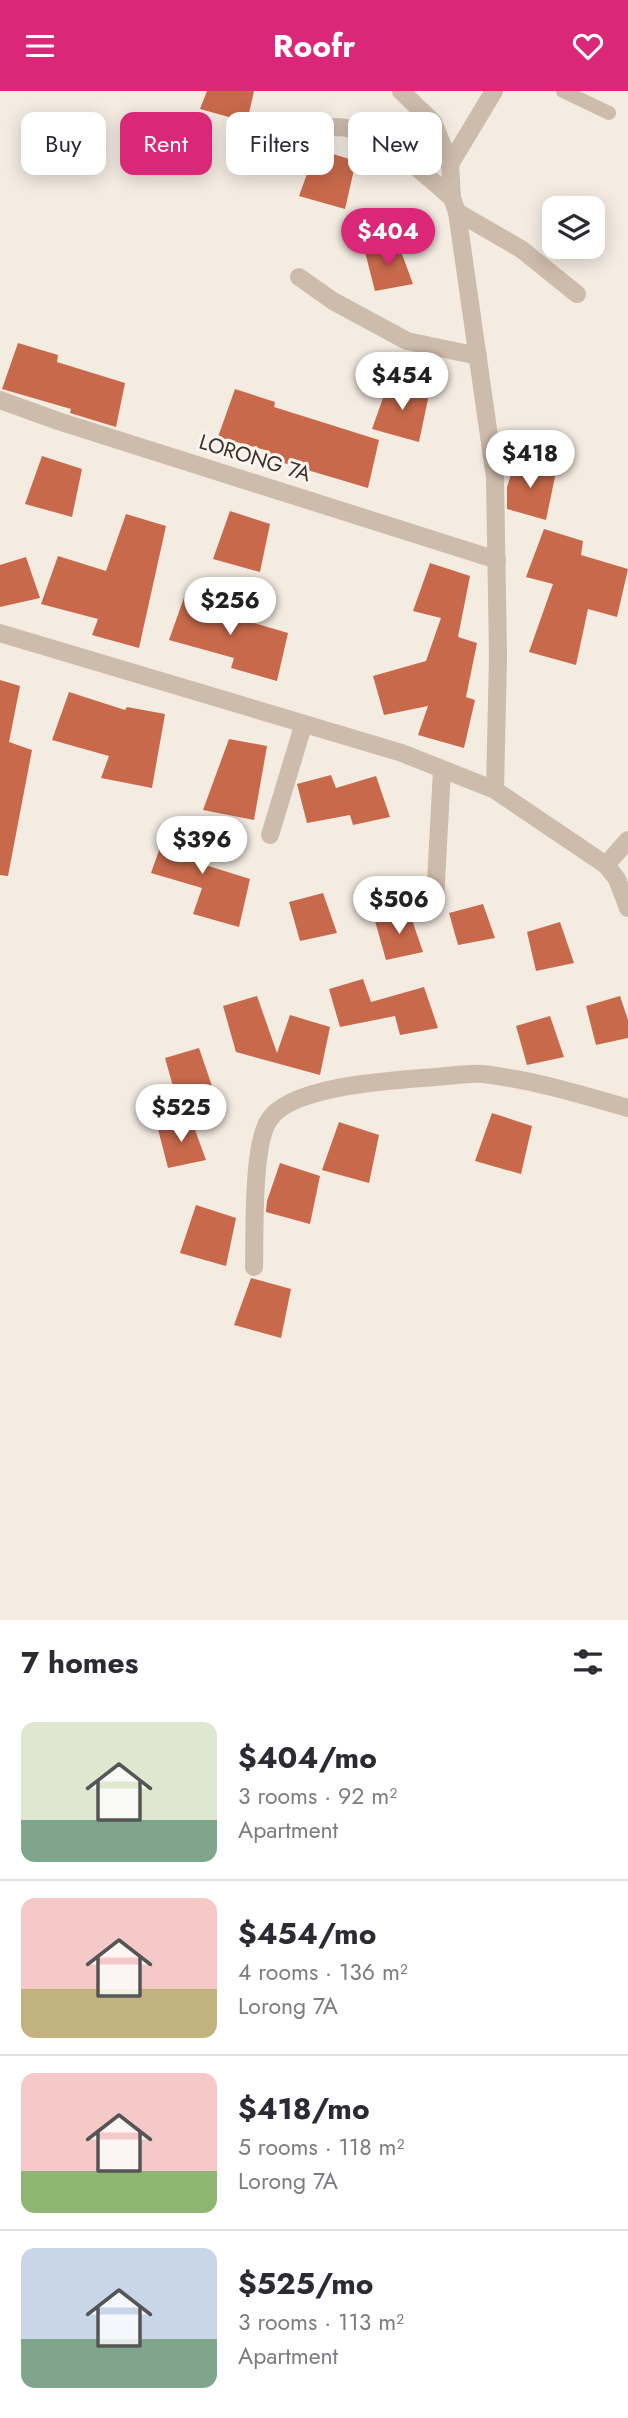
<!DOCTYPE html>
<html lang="en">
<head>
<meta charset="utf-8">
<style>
  body { margin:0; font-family:Jost,sans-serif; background:#f7f7f7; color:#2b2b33; height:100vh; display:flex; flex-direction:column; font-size:26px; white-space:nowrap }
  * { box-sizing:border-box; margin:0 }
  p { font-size:23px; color:#7c7c81 }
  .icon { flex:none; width:38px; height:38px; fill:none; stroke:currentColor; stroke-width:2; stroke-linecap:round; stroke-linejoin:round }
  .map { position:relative; height:1529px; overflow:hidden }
  .side { display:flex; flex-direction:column; background:#fff; flex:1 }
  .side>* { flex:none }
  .guide { position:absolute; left:21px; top:21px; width:586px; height:63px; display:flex; gap:14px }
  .buttons { position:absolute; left:542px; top:105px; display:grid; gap:14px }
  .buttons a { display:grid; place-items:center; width:63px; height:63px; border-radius:14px; background:#fff; box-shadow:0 4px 18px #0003; font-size:35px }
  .price { position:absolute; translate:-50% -60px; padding:0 16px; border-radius:24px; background:#fff; color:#222; font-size:23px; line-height:46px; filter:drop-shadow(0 2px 4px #0008) }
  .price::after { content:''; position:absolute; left:50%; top:42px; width:21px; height:16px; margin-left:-10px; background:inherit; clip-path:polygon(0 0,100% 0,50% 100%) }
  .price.current { background:#db2777; color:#fff }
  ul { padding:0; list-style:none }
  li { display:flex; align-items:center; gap:21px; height:175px; padding:0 21px }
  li+li { border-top:2px solid #e1e1e2 }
  li span { display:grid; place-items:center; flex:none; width:196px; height:140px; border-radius:14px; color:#555 }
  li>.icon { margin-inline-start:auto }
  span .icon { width:84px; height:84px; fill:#fffc; stroke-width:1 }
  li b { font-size:30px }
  h2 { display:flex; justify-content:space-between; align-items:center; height:84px; padding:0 21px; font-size:30px }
  .pill { padding:0 24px; border-radius:14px; background:#fff; box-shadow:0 4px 18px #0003; font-size:24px; line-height:63px }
  .pill.current { background:#db2777; color:#fff }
  header { display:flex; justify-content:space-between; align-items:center; height:91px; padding:0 21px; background:#db2777; color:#fff; font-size:32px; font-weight:700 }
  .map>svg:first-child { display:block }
</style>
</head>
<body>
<header><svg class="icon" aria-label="menu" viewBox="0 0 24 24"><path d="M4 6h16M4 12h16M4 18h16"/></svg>Roofr<svg class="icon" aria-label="heart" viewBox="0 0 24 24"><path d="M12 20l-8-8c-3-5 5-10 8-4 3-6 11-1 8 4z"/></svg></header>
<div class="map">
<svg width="628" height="1529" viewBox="0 0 628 1529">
  <rect width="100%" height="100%" fill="#f4ebe1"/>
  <g fill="#c8694b">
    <polygon points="207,0 254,0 247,31 200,18"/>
    <polygon points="316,58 356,70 345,118 299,105"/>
    <polygon points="398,152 413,193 375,200 365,161"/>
    <polygon points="18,252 58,264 57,271 125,292 116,336 70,322 71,318 2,298"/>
    <polygon points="389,290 429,303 419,351 372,338"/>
    <polygon points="235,298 275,311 274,316 379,349 368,397 267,367 269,360 218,346"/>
    <polygon points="42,365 82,378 72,426 25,413"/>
    <polygon points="516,368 556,381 546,429 507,418 507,396"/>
    <polygon points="230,420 270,433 260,481 213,468"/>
    <polygon points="126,423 166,435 139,557 92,544 98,528 41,513 58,465 106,480"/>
    <polygon points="544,438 583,450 581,464 628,478 617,526 588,518 576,574 529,561 553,493 526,486"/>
    <polygon points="26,466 40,507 0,516 0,474"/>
    <polygon points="430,472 470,485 458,546 477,552 466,606 475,609 464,657 418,644 428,615 384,624 373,585 426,570 441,527 413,520"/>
    <polygon points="186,501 226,513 224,523 288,542 277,590 231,577 234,567 169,549"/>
    <polygon points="0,589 20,595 9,651 32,659 8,785 0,784"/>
    <polygon points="69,601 125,619 127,616 165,623 152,697 101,687 109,665 52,649"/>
    <polygon points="229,648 267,655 254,729 203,719"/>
    <polygon points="331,684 336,697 376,685 390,726 353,734 350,724 307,732 297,693"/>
    <polygon points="168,734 208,747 202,773 250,788 239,836 193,823 202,797 151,782"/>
    <polygon points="323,802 337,842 300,850 289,811"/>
    <polygon points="483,813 495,847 458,854 449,822"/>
    <polygon points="409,820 423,861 386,869 375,830"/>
    <polygon points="560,831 574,872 536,880 527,841"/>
    <polygon points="363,888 371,911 424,896 438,937 400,944 395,925 340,936 329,898"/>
    <polygon points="257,905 277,962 290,924 330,936 320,984 236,961 223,915"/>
    <polygon points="620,905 628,929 628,947 596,954 586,915"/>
    <polygon points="550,925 564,966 527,974 516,935"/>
    <polygon points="199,957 213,998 176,1006 165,967"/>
    <polygon points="492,1022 532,1035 521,1083 475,1070"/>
    <polygon points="191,1028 206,1069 168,1077 158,1038"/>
    <polygon points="339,1031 379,1044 369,1092 322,1079"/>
    <polygon points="280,1072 320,1085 310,1133 266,1121 267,1110"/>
    <polygon points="196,1114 236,1127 226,1175 180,1162"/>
    <polygon points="251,1187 291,1198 281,1247 234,1234"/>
  </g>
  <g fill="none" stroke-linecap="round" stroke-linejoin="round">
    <polyline stroke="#cdbbac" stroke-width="14" points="563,0 609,22"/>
    <g stroke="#cdbbac" stroke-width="18">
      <polyline points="401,0 433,31 450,73"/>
      <polyline points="494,0 450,73 452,107 457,121 495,387 498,565 495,699"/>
      <path d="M272 41C297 49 313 37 337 36 374 36 426 84 452 107"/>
      <polyline points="457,121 521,158 577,203"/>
      <polyline points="299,186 333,210 407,250 478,265"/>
      <polyline points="0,309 58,330 497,469"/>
      <polyline points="0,542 402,662 495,699 606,774 617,788 628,817"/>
      <polyline points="270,744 303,635"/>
      <polyline points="606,774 628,749"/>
      <polyline points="435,810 442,679"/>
      <path d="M254 1176C255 1142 252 1054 269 1029 291 994 397 989 435 986 451 985 468 982 483 983 533 989 580 1003 628 1017"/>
    </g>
  </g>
  <g text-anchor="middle" stroke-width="6" stroke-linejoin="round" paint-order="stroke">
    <g font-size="21" fill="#3b302b" stroke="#fbf5ee">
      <text transform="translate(255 367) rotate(17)" y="7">LORONG 7A</text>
    </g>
  </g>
</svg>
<div class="buttons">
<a><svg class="icon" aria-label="layers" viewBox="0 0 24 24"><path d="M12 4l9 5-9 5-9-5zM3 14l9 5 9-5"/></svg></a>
</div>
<b class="price current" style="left:388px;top:177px">$404</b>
<b class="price" style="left:402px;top:321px">$454</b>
<b class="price" style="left:530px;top:399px">$418</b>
<b class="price" style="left:230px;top:546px">$256</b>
<b class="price" style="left:202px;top:785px">$396</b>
<b class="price" style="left:399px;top:845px">$506</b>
<b class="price" style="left:181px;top:1053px">$525</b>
<div class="guide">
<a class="pill">Buy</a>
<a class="pill current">Rent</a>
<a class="pill">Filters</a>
<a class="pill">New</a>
</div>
</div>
<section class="side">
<h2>7 homes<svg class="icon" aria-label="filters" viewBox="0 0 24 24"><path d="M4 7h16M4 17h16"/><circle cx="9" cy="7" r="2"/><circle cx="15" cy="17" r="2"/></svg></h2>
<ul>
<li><span style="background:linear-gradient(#dfe7d0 70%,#7fa58c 0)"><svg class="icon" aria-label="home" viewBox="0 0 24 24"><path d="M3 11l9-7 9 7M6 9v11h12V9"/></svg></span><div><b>$404/mo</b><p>3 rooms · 92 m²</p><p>Apartment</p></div></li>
<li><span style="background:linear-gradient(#f6c9c9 65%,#c2b280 0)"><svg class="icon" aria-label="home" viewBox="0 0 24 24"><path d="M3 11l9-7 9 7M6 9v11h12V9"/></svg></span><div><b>$454/mo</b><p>4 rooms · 136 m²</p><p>Lorong 7A</p></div></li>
<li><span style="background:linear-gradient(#f6c9c9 70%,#8fb573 0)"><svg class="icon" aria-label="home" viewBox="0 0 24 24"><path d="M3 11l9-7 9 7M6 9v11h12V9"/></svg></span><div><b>$418/mo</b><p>5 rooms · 118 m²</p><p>Lorong 7A</p></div></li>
<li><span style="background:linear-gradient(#c9d6e8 65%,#7fa58c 0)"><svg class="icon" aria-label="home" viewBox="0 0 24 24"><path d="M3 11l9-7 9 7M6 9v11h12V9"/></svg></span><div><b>$525/mo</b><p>3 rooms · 113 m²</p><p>Apartment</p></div></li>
</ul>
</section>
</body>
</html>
